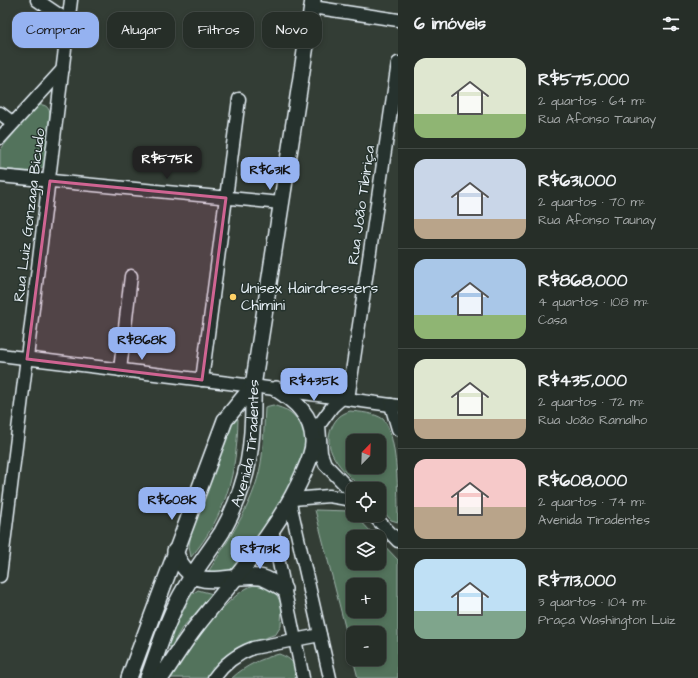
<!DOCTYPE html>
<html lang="pt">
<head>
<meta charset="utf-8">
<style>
  body { margin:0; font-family:"Architects Daughter",sans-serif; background:#2e3630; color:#f1f3f6; height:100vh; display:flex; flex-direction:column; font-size:15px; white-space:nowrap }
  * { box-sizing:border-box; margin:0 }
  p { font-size:13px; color:#a4a8a8 }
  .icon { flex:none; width:22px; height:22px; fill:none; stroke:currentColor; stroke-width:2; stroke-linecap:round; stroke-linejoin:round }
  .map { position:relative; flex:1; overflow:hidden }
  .drawer { display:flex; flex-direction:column; background:#262e28; width:300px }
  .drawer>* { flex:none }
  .top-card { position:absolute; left:12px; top:12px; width:326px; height:36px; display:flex; gap:8px }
  .needle { width:26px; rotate:23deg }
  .fabs { position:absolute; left:346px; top:434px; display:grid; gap:8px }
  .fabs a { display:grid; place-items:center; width:40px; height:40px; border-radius:8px; background:#262e28; box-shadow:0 2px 6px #0003,0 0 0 1px #424a45; font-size:20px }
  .price { position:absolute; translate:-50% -34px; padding:0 9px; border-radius:8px; background:#95b2f1; color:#111; font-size:13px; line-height:26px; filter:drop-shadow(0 1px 2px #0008) }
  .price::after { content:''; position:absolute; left:50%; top:24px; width:12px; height:9px; margin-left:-6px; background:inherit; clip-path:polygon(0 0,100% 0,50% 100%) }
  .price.current { background:#222; color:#fff }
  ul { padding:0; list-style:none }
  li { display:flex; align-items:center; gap:12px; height:100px; padding:0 16px }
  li+li { border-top:1px solid #424a45 }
  li span { display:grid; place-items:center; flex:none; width:112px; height:80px; border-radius:12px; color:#555 }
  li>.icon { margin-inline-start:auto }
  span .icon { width:48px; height:48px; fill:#fffc; stroke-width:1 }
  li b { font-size:17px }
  h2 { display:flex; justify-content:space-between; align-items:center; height:48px; padding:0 16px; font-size:17px }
  .pill { padding:0 14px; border-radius:12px; background:#262e28; box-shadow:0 2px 6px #0003,0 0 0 1px #424a45; font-size:14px; line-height:36px }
  .pill.current { background:#95b2f1; color:#111 }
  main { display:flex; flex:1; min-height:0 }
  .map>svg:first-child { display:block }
</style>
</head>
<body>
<main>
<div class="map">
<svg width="398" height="678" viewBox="0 0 398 678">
  <rect width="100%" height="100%" fill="#333d35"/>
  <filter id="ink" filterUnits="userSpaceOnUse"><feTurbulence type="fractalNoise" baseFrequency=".025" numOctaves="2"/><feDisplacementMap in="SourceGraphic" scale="8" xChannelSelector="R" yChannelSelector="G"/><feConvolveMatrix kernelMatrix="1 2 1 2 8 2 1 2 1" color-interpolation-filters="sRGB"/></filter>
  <g filter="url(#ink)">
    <g fill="#53735c" stroke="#9eb2aa" fill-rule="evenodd">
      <path d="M40 105C46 104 50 109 50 115L44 166 36 172 0 169V150L36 107Z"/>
      <path d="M273 405C278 407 286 409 290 412 299 419 307 432 307 443 307 464 251 553 235 567 229 571 219 573 212 576L208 572C231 536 257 499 262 456 264 440 264 423 265 407Z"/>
      <path d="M350 411C360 412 375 413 383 419 398 435 398 497 398 522L391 520 379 507V489H362C346 472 320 453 332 427 336 418 341 414 350 411ZM353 441H379V467H353Z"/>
      <path d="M235 418 238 419C237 472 226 516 191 557L189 546 191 534 230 425Z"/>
      <path d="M315 510 351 511 376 537H353V563H379V540L398 560V678H358L353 659H379V633H353V658ZM353 585H379V611H353Z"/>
      <path d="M263 585 273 588 282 605 281 626 276 634 243 646 210 678H170C184 654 225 597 251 586 254 585 259 585 263 585Z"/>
      <polygon points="198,590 213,594 182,628 171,647 169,647 166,644 192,594"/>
      <path d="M279 654C293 659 295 664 297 678H232C246 665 261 659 279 654Z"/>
    </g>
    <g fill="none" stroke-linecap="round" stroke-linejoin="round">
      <defs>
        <g id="minor">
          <polyline points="37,0 68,21"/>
          <polyline points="312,7 398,20"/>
          <polyline points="0,113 13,123"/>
          <polyline points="0,138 63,69"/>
          <polyline points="0,176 281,203"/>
          <polyline points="0,355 253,386 398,406"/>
          <polyline points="120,370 131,276"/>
          <polyline points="202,380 239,99"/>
          <polyline points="342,398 332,407 319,425 321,453 325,464 353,493"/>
          <polyline points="348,399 398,63"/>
          <polyline points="391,405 398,429"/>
          <polyline points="293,499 329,496 353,500"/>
          <polyline points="290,503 330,678"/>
          <polyline points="373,515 398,541"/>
          <polyline points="272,529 303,678"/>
          <polyline points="0,576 71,0"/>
          <path d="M214 678C224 664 237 654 253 648L320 635"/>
        </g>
        <g id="major">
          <path d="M175 551C192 597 225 573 259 577 268 578 276 585 284 589"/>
          <polyline points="129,678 225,420 253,386"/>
          <path id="s1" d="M148 678C159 648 168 616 185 588 196 568 210 551 222 532 250 482 254 442 253 386L313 0"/>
          <path d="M161 678C172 661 183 644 195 628 234 578 279 531 304 472 308 463 314 450 313 440 312 415 295 401 276 389"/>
        </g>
      </defs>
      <use href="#minor" stroke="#e8f1f8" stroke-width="15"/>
      <use href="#major" stroke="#e8f1f8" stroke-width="18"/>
      <use href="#minor" stroke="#26332d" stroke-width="12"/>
      <use href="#major" stroke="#26332d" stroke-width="15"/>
    </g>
  </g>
  <path fill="#cf6492" fill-opacity="0.2" stroke="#cf6492" stroke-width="3" stroke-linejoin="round" d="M50 181 226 198 202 380 27 359Z"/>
  <circle fill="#ffd166" stroke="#26332d" stroke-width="1.5" cx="233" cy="297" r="4"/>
  <g text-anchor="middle" stroke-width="3" stroke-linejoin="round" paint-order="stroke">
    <g font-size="15" fill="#e8f1f8" stroke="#26332d">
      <text transform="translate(361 205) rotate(-82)" y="5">Rua João Tibiriça</text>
      <text transform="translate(29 215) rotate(-83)" y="5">Rua Luiz Gonzaga Bicudo</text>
      <text dy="5" stroke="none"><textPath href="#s1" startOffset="258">Avenida Tiradentes</textPath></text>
    </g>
    <g font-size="15" fill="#e8f1f8" stroke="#26332d" text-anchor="start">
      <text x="241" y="293">Unisex Hairdressers<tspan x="241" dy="17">Chimini</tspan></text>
    </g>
  </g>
</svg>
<div class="fabs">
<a><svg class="needle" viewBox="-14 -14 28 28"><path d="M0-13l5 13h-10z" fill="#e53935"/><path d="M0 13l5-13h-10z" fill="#a4a8a8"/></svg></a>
<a><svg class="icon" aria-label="locate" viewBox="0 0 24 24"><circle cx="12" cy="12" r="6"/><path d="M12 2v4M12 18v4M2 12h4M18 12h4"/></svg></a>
<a><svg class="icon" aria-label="layers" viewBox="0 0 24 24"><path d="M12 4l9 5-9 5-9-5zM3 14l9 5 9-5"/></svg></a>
<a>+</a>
<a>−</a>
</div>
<b class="price current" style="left:167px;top:180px">R$575K</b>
<b class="price" style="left:270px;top:191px">R$631K</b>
<b class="price" style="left:142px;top:361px">R$868K</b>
<b class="price" style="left:314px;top:402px">R$435K</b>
<b class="price" style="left:172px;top:521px">R$608K</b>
<b class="price" style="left:260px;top:570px">R$713K</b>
<div class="top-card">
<a class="pill current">Comprar</a>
<a class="pill">Alugar</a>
<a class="pill">Filtros</a>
<a class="pill">Novo</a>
</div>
</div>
<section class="drawer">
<h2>6 imóveis<svg class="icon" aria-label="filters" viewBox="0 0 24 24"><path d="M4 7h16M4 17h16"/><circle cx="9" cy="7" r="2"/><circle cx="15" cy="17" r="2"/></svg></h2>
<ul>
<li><span style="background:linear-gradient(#dfe7d0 70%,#8fb573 0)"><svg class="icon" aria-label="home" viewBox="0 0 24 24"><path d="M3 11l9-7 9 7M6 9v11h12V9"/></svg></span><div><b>R$575,000</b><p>2 quartos · 64 m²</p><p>Rua Afonso Taunay</p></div></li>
<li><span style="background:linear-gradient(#c9d6e8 75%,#b9a48a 0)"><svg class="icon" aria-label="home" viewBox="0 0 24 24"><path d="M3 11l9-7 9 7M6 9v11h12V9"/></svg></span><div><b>R$631,000</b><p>2 quartos · 70 m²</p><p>Rua Afonso Taunay</p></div></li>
<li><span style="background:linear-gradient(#a9c7e8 70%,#8fb573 0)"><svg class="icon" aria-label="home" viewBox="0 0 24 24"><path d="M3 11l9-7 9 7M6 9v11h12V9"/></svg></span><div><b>R$868,000</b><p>4 quartos · 108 m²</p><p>Casa</p></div></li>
<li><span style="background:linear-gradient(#dfe7d0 75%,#b9a48a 0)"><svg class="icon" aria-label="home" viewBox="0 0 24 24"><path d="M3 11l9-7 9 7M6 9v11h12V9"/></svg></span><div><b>R$435,000</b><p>2 quartos · 72 m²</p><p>Rua João Ramalho</p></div></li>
<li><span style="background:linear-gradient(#f6c9c9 60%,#b9a48a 0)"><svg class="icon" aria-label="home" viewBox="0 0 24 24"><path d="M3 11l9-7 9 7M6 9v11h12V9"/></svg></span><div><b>R$608,000</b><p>2 quartos · 74 m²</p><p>Avenida Tiradentes</p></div></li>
<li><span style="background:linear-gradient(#bfe0f5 65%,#7fa58c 0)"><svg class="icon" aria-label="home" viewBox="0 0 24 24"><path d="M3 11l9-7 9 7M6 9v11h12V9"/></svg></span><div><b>R$713,000</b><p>3 quartos · 104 m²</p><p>Praça Washington Luiz</p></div></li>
</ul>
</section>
</main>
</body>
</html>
